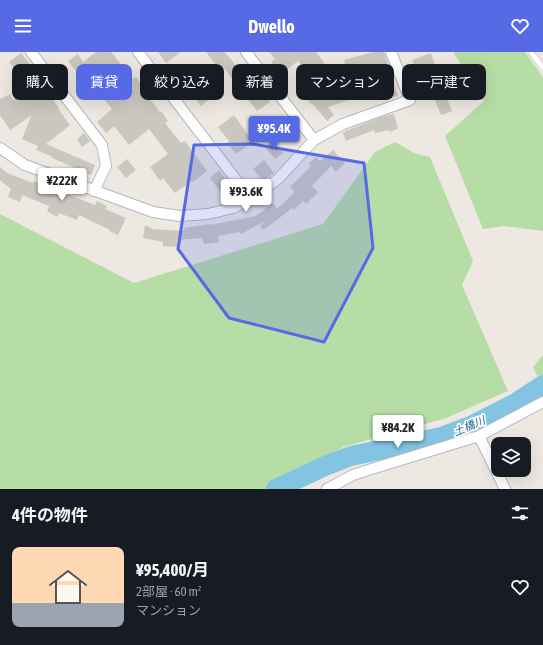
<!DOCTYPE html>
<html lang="ja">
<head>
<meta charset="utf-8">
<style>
  body { margin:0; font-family:"Asap Condensed","Noto Sans JP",sans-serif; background:#242831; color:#f1f3f6; height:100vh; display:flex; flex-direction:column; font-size:15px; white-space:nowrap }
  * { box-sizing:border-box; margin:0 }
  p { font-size:13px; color:#9ea1a6 }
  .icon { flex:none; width:22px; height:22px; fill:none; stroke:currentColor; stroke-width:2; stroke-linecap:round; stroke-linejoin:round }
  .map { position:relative; height:437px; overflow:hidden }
  .panel { display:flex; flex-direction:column; background:#171b24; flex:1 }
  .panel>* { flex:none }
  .banner { position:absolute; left:12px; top:12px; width:519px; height:36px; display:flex; gap:8px }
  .controls { position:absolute; left:491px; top:385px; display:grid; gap:8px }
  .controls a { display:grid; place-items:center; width:40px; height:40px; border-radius:8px; background:#171b24; box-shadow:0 4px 16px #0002; font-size:20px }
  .price { position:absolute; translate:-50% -34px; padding:0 9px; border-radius:4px; background:#fff; color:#222; font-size:13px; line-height:26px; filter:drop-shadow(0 1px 2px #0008) }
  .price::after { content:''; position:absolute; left:50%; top:24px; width:12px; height:9px; margin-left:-6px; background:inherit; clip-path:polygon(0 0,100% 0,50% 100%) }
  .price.current { background:#566ae6; color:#fff }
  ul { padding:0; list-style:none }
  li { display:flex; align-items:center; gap:12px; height:100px; padding:0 12px }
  li span { display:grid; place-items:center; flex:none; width:112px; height:80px; border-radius:8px; color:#555 }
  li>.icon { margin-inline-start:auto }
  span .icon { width:48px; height:48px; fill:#fffc; stroke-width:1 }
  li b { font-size:17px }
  h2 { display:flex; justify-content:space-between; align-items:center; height:48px; padding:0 12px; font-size:17px }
  .pill { padding:0 14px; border-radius:8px; background:#171b24; box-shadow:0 4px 16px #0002; font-size:14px; line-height:36px }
  .pill.current { background:#566ae6; color:#fff }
  header { display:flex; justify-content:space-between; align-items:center; height:52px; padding:0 12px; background:#566ae6; color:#fff; font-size:18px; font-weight:700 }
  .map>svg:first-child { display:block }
</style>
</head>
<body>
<header><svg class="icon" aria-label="menu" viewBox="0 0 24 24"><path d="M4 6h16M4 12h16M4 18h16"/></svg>Dwello<svg class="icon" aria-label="heart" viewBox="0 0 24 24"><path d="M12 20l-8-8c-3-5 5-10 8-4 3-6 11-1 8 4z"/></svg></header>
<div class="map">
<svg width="543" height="437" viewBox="0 0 543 437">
  <rect width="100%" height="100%" fill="#ede9e2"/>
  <g fill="#b6dda6">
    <polygon points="453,0 525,0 543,25 543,179 504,174 483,177 445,84 484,49"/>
    <polygon points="395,90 414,101 430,105 473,209 462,233 508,339 446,366 343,395 277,437 0,437 0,162 134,231 323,172 375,100"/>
    <polygon points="543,303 543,331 541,332 533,315"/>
  </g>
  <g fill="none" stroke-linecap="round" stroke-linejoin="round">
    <polyline stroke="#82c4e2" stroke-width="20" points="276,437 325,414 351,404 441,385 473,373 514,352 543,333"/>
  </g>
  <g fill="#cac7c0">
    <polygon points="96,0 111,0 133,27 136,25 142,34 140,35 160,60 161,59 168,69 165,71 181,91 185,89 207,119 193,130 192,129 175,141 163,126 160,129 150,115 168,102 149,77 129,93 114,74 106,81 97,70 112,57 94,34 91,36 86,31 85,31 68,9 78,2 83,10"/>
    <polygon points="158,0 181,0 166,11"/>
    <polygon points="206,0 225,0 240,19 244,16 270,50 257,59 224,16 220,18"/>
    <polygon points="269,0 316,0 334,24 347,19 344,8 373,0 384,0 398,44 385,48 382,40 362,47 361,44 328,55 334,63 327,69 313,52 312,53 302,41 315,31 298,9 284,20 282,17 278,20 271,10 275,7"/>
    <polygon points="21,1 32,15 30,16 48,39 47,40 59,56 58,57 70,73 46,92 95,113 91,123 52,106 53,105 36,98 38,94 22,87 31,64 10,78 0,63 0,47 10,42 13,48 29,36 9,10"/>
    <polygon points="431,1 438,22 439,22 445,36 450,34 454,44 447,46 452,59 441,63 430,36 425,38 418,20 417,21 412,8"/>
    <polygon points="197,26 212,45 201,54 186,35"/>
    <polygon points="394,62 398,77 389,80 389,78 375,81 374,78 346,89 343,80 381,65"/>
    <polygon points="234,63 253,90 236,102 227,91 229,89 218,75"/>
    <polygon points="286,65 297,80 287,88 276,74"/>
    <polygon points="84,81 90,89 82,95 77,87"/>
    <polygon points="273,88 283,101 275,107 265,95"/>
    <polygon points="333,98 345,111 336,120 331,114 312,134 318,140 306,152 303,149 294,158 292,156 264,178 260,174 265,169 241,182 239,180 218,184 219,190 204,192 202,186 177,188 177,195 163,194 163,190 143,186 145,173 153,177 184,179 184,176 210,172 210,173 256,164 273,151 277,157 295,140 290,135 311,114 308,112 316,105 320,109"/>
    <polygon points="127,107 136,118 126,126 117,115"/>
    <polygon points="264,108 274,121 263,129 253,117"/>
    <polygon points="0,115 7,121 33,131 34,129 59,139 61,135 68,139 67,142 95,153 97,149 107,154 105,157 126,166 118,183 109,179 110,178 79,163 77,168 59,161 57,165 47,159 49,154 22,143 20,150 8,145 11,137 0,128"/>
    <polygon points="219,118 229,131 220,139 210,126"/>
  </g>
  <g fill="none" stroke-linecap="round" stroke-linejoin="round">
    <defs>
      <polyline id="service" points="531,0 543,16"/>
      <g id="minor">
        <polyline points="31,0 102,93 106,114 94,139"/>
        <polyline points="138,0 251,147"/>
        <polyline points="246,0 314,88"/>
        <polyline points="0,96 25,113 153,160 180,164 208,162 233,156 251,147 278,127 314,88 343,72 410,48 391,0"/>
        <polyline points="479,384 505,437"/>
        <polyline points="327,437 353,423 365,419 479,384 543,350"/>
      </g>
    </defs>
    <use href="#service" stroke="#b6b7c0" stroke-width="6"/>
    <use href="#minor" stroke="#b6b7c0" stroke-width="12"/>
    <use href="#service" stroke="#fff" stroke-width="5"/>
    <use href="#minor" stroke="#fff" stroke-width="10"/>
  </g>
  <path fill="#566ae6" fill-opacity="0.2" stroke="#566ae6" stroke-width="3" stroke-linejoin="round" d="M252 92 364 111 373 196 324 290 229 266 178 197 194 93Z"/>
  <g text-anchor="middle" stroke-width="3.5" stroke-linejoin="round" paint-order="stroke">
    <g font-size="11" font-style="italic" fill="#1e6492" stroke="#fff">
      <text transform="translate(469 374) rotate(-23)" y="4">土橋川</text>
    </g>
  </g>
</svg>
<div class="controls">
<a><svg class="icon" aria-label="layers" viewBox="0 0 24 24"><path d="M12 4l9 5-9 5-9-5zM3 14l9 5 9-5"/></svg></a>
</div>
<b class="price current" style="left:274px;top:98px">¥95.4K</b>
<b class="price" style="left:62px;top:150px">¥222K</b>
<b class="price" style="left:246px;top:161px">¥93.6K</b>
<b class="price" style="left:398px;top:397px">¥84.2K</b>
<div class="banner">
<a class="pill">購入</a>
<a class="pill current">賃貸</a>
<a class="pill">絞り込み</a>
<a class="pill">新着</a>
<a class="pill">マンション</a>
<a class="pill">一戸建て</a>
</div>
</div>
<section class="panel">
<h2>4件の物件<svg class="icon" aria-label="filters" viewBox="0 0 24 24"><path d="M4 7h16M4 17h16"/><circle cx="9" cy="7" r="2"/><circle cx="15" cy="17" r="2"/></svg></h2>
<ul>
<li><span style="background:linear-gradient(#ffd9b3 70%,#9aa5b1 0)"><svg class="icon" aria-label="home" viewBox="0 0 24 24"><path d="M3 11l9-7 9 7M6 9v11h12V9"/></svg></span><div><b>¥95,400/月</b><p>2部屋 · 60 m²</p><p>マンション</p></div><svg class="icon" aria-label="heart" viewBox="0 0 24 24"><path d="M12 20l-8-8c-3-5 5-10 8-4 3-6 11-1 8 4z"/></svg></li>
</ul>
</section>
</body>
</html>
